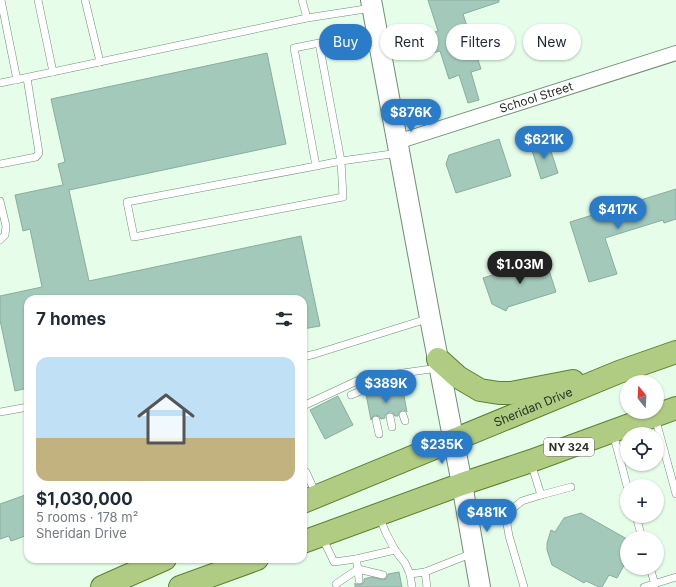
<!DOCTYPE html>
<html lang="en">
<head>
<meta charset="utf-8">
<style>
  body { margin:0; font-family:Inter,sans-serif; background:#f6f6f7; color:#1f2937; height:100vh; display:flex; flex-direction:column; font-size:15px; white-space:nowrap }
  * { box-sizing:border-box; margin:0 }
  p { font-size:13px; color:#747a83 }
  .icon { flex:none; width:22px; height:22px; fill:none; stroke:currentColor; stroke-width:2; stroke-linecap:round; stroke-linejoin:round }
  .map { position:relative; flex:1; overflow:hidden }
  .side { position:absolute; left:24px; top:295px; width:283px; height:268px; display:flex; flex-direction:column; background:#fff; border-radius:12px; box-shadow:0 1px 3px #0004 }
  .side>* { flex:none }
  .banner { position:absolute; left:319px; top:24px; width:297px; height:36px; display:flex; gap:8px }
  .needle { width:26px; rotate:342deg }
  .tools { position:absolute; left:620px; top:375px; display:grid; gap:8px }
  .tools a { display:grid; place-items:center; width:44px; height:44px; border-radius:50%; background:#fff; box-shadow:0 1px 3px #0004; font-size:20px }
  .price { position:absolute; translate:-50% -34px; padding:0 9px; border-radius:14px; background:#2a7ccb; color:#fff; font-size:13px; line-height:26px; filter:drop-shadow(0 1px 2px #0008) }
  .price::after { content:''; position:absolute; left:50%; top:24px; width:12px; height:9px; margin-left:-6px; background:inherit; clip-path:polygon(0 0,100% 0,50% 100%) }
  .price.selected { background:#222; color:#fff }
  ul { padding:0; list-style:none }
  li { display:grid; align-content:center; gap:8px; height:212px; padding:0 12px }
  li span { display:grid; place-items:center; height:124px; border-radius:12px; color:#555 }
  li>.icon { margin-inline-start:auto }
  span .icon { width:72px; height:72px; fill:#fffc; stroke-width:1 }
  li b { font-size:17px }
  h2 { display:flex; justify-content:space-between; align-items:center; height:48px; padding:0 12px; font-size:17px }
  .tag { padding:0 14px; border-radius:18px; background:#fff; box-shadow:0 1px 3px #0004; font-size:14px; line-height:36px }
  .tag.selected { background:#2a7ccb; color:#fff }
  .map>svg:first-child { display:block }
</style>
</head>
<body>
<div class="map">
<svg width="676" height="587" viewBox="0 0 676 587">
  <rect width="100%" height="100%" fill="#e6fee9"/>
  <g fill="#a3c9ba" stroke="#88ad9e">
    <polygon points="428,0 499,0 499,2 463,14 481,69 471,72 479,100 468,103 459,75 449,79 440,51 433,53 427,35 438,31"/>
    <polygon points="267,53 286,144 69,190 89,281 301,236 320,326 303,329 303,299 28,299 28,388 15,391 0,320 0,296 42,287 30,229 23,231 15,195 63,185 58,164 65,162 51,99"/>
    <polygon points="499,139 511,176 456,193 446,164 449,155"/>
    <polygon points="548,142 558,173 541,179 531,147"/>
    <polygon points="676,189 676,219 664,223 663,220 605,238 617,274 589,282 570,222"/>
    <polygon points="545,258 556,292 508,307 506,311 492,304 483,278"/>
    <polygon points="394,389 396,392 398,393 400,393 403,391 407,412 404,410 402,410 399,412 398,416 395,416 392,412 389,412 385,415 385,418 381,419 379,416 375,415 372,417 371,420 366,394 380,391 382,394 386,395 389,393 390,390"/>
    <polygon points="338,396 353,425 325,439 310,410"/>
    <polygon points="28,494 28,535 11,541 9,536 0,539 0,504"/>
    <polygon points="581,513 627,539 627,542 621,552 627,556 627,560 617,578 609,575 602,587 599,587 586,581 584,583 552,565 547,550 547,543 551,530 555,532 564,518"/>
    <polygon points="399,572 402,587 355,587 355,583 357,585 362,584 364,582 364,579 371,577 384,580 387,578 388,574"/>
  </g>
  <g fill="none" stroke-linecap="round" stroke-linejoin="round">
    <defs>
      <g id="service">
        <polyline points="1,0 17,80"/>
        <polyline points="38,0 53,72"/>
        <polyline points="85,0 100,62"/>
        <polyline points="302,0 307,18"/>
        <polyline points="0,83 307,18 372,8"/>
        <polyline points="0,164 36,157 39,153 27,78"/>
        <polyline points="316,166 294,48 319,43 341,161 343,197 134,237 127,202 316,166 341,161 399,153"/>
        <polyline points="0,201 6,226 5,235 0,240"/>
        <polyline points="303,357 315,354 430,318"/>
        <polyline points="396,374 399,388"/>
        <polyline points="382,376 385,390"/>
        <polyline points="351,395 370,387"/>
        <polyline points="303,406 361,379 438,368"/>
        <polyline points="0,412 28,407"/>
        <polyline points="403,415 405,421"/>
        <polyline points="390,417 392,427"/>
        <polyline points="655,417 676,494"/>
        <polyline points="376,420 379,434"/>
        <polyline points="613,433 627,486"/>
        <polyline points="306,472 316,494"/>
        <polyline points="541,495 571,487"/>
        <polyline points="379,516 386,533 395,550 405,563 410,574"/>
        <polyline points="636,516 642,538"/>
        <polyline points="322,537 334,562 356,559 395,550"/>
        <polyline points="650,568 655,584"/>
        <polyline points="425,572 427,587"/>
        <polyline points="359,580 358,569 383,575"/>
        <polyline points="336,584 358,569 356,559"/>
        <polyline points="412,587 410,574 425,572 473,553"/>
        <polyline points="524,587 509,536 507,524 512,509 522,501 541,495 531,463"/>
        <polyline points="644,587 676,577"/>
      </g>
      <g id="minor">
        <path id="s1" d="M397 142 676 53"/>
      </g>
      <polyline id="secondary" points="371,0 430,318 462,484 480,587"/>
      <g id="primary">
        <polyline points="438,359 458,377 480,390 499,393 511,393 573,381"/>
        <path id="s2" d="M303 502 619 372 676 352"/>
        <polyline points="303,542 462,484 531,461 676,408"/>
        <polyline points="102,587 165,559"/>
        <polyline points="180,587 257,559"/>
      </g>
    </defs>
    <use href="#service" stroke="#728d76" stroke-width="8"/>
    <use href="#minor" stroke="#728d76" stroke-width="16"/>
    <use href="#secondary" stroke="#728d76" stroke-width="22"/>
    <use href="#primary" stroke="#5d802c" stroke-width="24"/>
    <use href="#service" stroke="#fff" stroke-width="7"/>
    <use href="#minor" stroke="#fff" stroke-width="14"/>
    <use href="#secondary" stroke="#fff" stroke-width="20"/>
    <use href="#primary" stroke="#afcc82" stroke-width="22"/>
  </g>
  <g text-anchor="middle" stroke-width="4" stroke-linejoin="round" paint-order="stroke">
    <rect fill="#fff" stroke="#687068" stroke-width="1" x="544" y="438" width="50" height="18" rx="3"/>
    <g font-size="11" font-weight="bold" fill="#273228">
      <text x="569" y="451">NY 324</text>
    </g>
    <g font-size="12" fill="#273228" stroke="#fff">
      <text dy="4" stroke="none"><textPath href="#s1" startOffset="146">School Street</textPath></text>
      <text dy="4" stroke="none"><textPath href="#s2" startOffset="249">Sheridan Drive</textPath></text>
    </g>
  </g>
</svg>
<div class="tools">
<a><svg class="needle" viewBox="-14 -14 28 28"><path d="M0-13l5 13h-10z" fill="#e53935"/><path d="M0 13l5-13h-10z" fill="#747a83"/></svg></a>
<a><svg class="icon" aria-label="locate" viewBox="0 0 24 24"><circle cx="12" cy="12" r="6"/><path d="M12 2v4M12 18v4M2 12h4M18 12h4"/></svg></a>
<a>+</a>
<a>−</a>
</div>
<b class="price" style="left:411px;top:133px">$876K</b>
<b class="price" style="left:544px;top:160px">$621K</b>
<b class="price" style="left:618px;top:230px">$417K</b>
<b class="price selected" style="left:520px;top:285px">$1.03M</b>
<b class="price" style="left:386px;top:404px">$389K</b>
<b class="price" style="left:442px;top:465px">$235K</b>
<b class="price" style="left:487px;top:533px">$481K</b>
<div class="banner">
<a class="tag selected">Buy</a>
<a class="tag">Rent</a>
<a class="tag">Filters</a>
<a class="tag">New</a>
</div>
<section class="side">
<h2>7 homes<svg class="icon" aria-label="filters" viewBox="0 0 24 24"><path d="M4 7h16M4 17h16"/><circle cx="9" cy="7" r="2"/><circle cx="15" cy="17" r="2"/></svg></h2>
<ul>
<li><span style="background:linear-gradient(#bfe0f5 65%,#c2b280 0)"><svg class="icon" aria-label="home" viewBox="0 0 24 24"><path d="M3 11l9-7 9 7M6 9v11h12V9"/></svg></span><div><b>$1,030,000</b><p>5 rooms · 178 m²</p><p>Sheridan Drive</p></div></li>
</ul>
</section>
</div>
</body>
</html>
